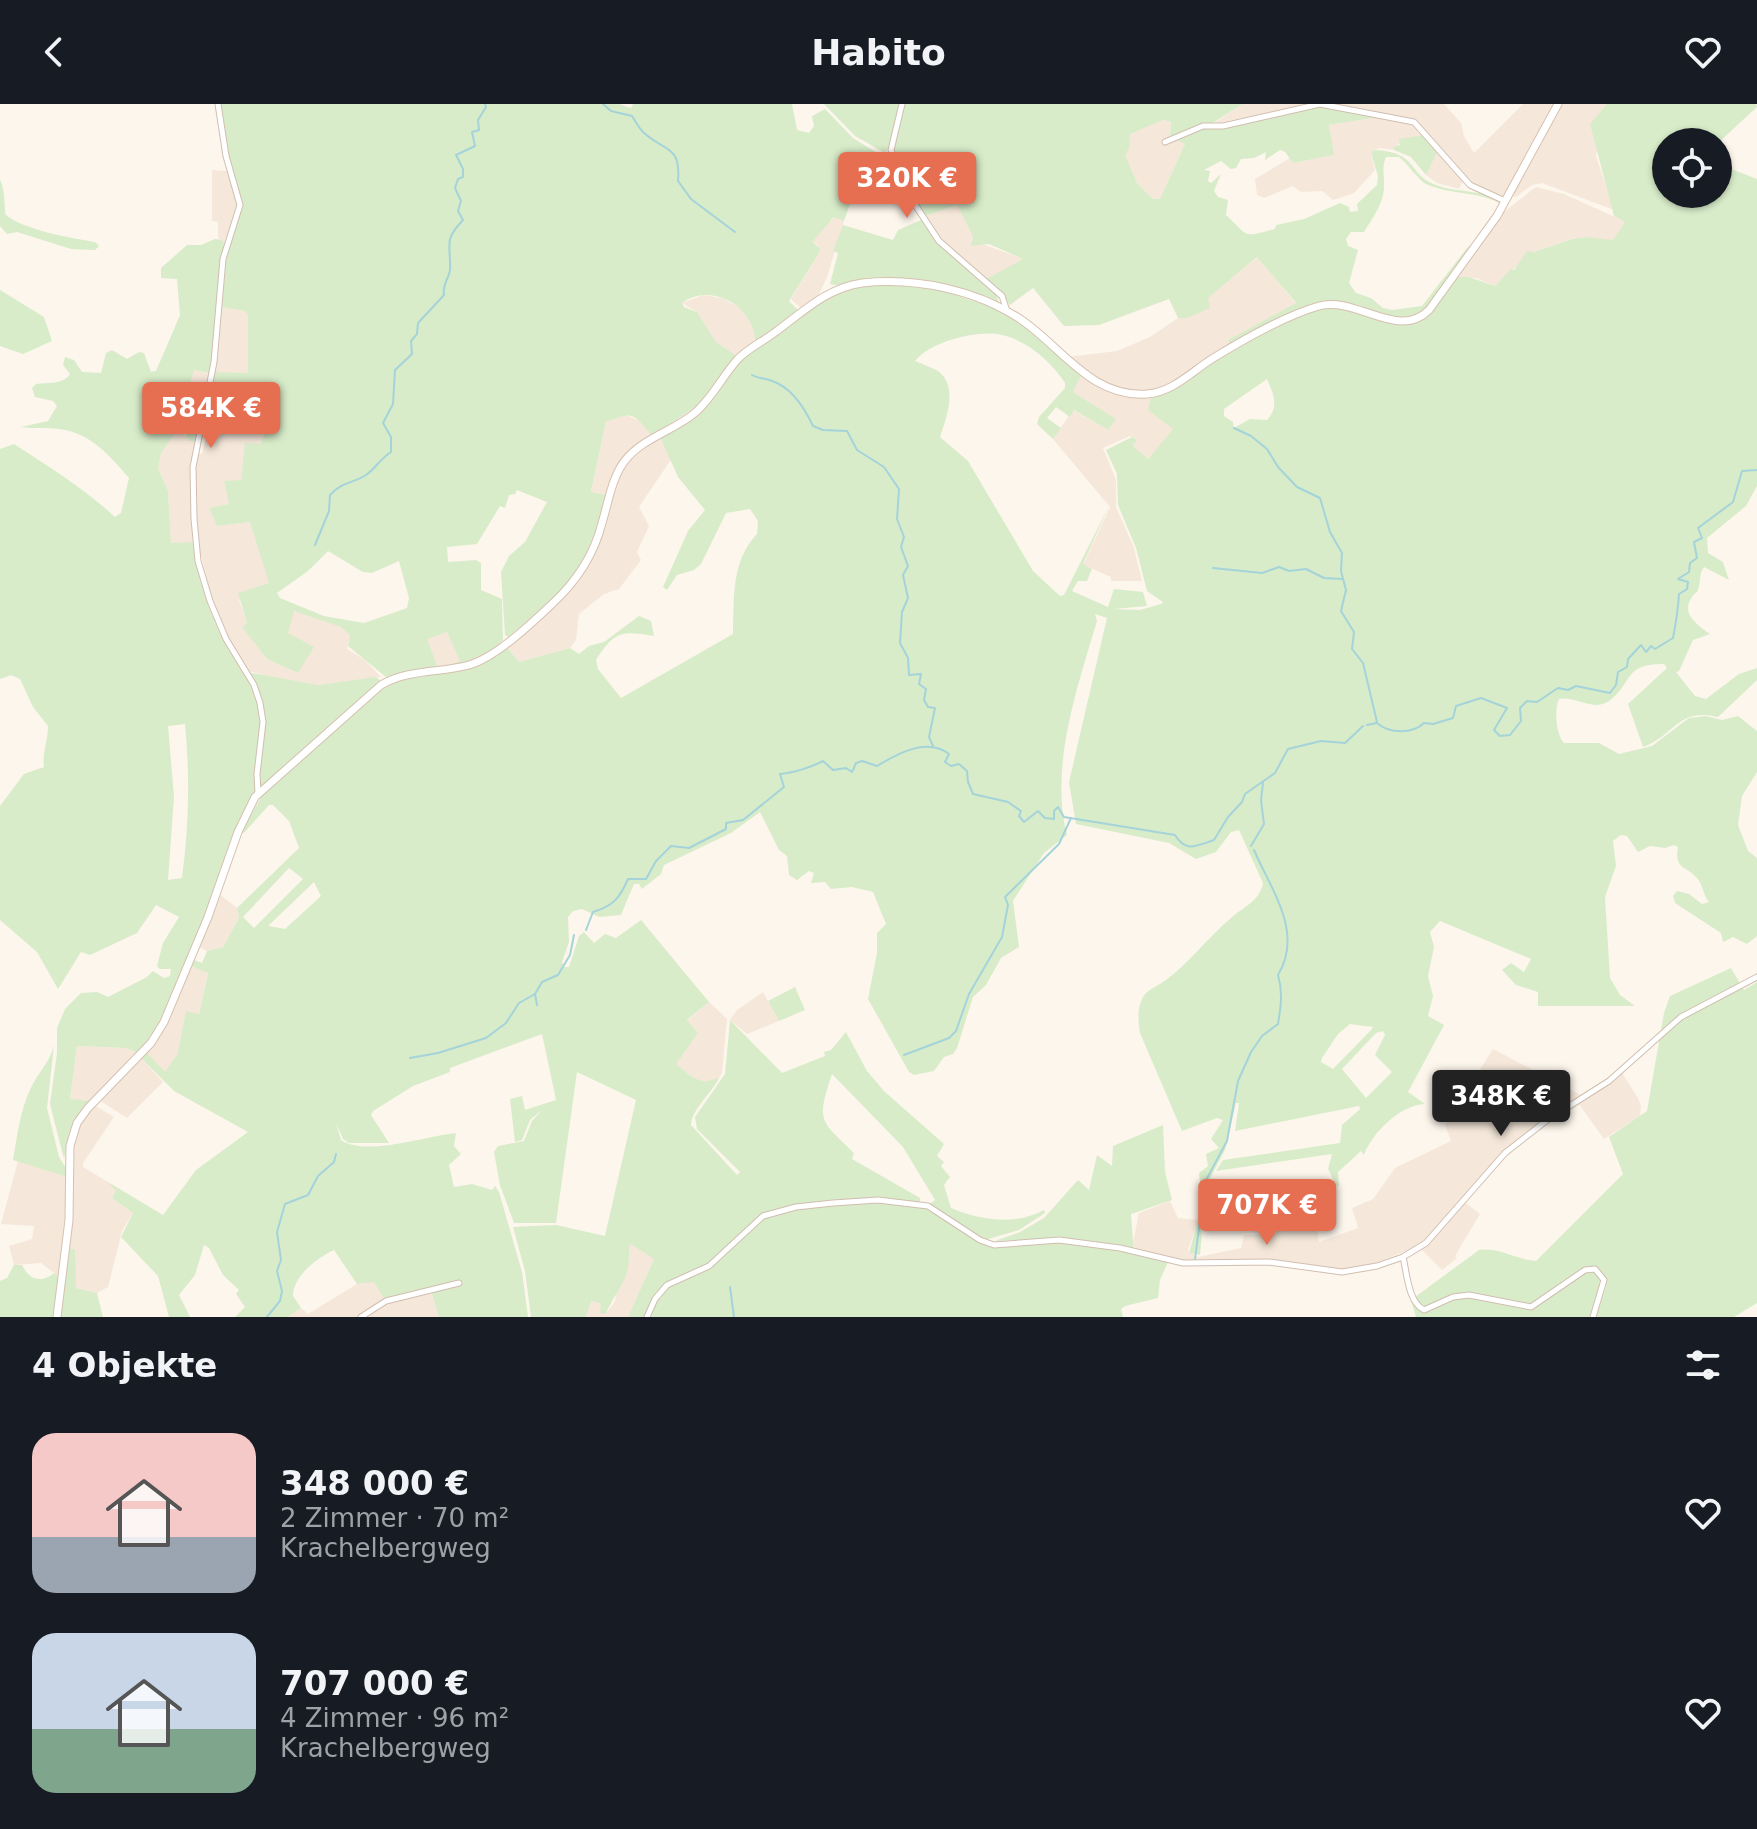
<!DOCTYPE html>
<html lang="de">
<head>
<meta charset="utf-8">
<style>
  body { margin:0; font-family:"DejaVu Sans",sans-serif; background:#20242c; color:#f1f3f6; height:100vh; display:flex; flex-direction:column; font-size:30px; white-space:nowrap }
  * { box-sizing:border-box; margin:0 }
  p { font-size:26px; color:#9ea1a6 }
  .icon { flex:none; width:44px; height:44px; fill:none; stroke:currentColor; stroke-width:2; stroke-linecap:round; stroke-linejoin:round }
  .map { position:relative; height:1213px; overflow:hidden }
  .sheet { display:flex; flex-direction:column; background:#171b24; flex:1 }
  .sheet>* { flex:none }
  .fabs { position:absolute; left:1652px; top:24px; display:grid; gap:16px }
  .fabs a { display:grid; place-items:center; width:80px; height:80px; border-radius:50%; background:#171b24; box-shadow:0 2px 6px #0004; font-size:40px }
  .price { position:absolute; translate:-50% -68px; padding:0 18px; border-radius:8px; background:#e76f51; color:#fff; font-size:26px; line-height:52px; filter:drop-shadow(0 2px 4px #0008) }
  .price::after { content:''; position:absolute; left:50%; top:48px; width:24px; height:18px; margin-left:-12px; background:inherit; clip-path:polygon(0 0,100% 0,50% 100%) }
  .price.active { background:#222; color:#fff }
  ul { padding:0; list-style:none }
  li { display:flex; align-items:center; gap:24px; height:200px; padding:0 32px }
  li span { display:grid; place-items:center; flex:none; width:224px; height:160px; border-radius:24px; color:#555 }
  li>.icon { margin-inline-start:auto }
  span .icon { width:96px; height:96px; fill:#fffc; stroke-width:1 }
  li b { font-size:34px }
  h2 { display:flex; justify-content:space-between; align-items:center; height:96px; padding:0 32px; font-size:34px }
  header { display:flex; justify-content:space-between; align-items:center; height:104px; padding:0 32px; background:#171b24; font-size:36px; font-weight:700 }
  .map>svg:first-child { display:block }
</style>
</head>
<body>
<header><svg class="icon" aria-label="back" viewBox="0 0 24 24"><path d="M15 5l-7 7 7 7"/></svg>Habito<svg class="icon" aria-label="heart" viewBox="0 0 24 24"><path d="M12 20l-8-8c-3-5 5-10 8-4 3-6 11-1 8 4z"/></svg></header>
<div class="map">
<svg width="1757" height="1213" viewBox="0 0 1757 1213">
  <rect width="100%" height="100%" fill="#fdf6ec"/>
  <g fill="#f5e8da">
    <polygon points="1243,0 1310,0 1213,20"/>
    <polygon points="1327,0 1444,0 1461,19 1464,32 1474,49 1523,0 1555,0 1503,92 1472,81 1418,18"/>
    <polygon points="1560,0 1607,0 1596,52 1614,106 1542,79 1532,81 1516,93 1511,92"/>
    <polygon points="1379,13 1410,18 1425,31 1394,42 1394,46 1380,44 1374,46 1371,50 1375,66 1354,89 1333,96 1322,87 1301,88 1293,82 1264,94 1257,91 1255,75 1290,54 1293,59 1333,51 1329,21"/>
    <polygon points="1163,16 1171,18 1170,33 1182,35 1185,40 1160,95 1153,95 1137,79 1124,51 1128,47 1129,30"/>
    <polygon points="1438,47 1463,76 1459,85 1437,79 1426,71"/>
    <polygon points="212,66 228,67 237,94 235,109 224,139 218,134 218,118 212,117"/>
    <polygon points="1536,83 1564,90 1626,118 1613,137 1586,133 1571,135 1531,149 1495,182 1476,174 1457,173 1505,107"/>
    <polygon points="958,101 974,132 971,136 1024,155 986,175 946,142 923,113"/>
    <polygon points="835,113 844,117 827,173 817,194 802,205 791,195 819,149 819,142 812,138 815,132"/>
    <polygon points="1258,153 1296,200 1228,236 1230,241 1181,274 1155,287 1131,287 1103,279 1067,253 1117,247 1150,233 1178,214 1187,214 1210,203 1207,194"/>
    <polygon points="703,191 722,194 745,207 753,218 755,239 737,252 716,238 697,208 682,199"/>
    <polygon points="222,203 245,207 248,211 248,270 215,268"/>
    <polygon points="194,266 210,269 199,319 183,307"/>
    <polygon points="1081,272 1102,284 1151,293 1148,306 1174,325 1148,355 1133,342 1137,336 1130,332 1103,344 1116,376 1116,403 1134,444 1142,477 1111,477 1111,473 1083,461 1110,403 1053,335 1073,306 1108,326 1115,315 1073,288"/>
    <polygon points="624,310 643,318 652,332 639,340 606,391 591,389 606,318"/>
    <polygon points="210,318 256,329 258,322 266,323 261,340 246,340 241,376 229,400 209,404 217,422 250,418 265,459 269,479 239,496 247,519 243,523 267,555 298,569 288,529 292,509 297,507 341,522 350,531 347,545 365,556 381,573 318,581 287,577 248,567 228,534 212,496 198,438 171,440 168,387 158,364 160,349 177,326 195,338 193,349 202,350"/>
    <polygon points="660,333 672,354 639,403 649,422 637,448 641,456 619,485 604,490 579,510 576,536 570,544 519,558 506,542 587,463 598,441 615,381 626,359"/>
    <polygon points="447,528 461,558 438,564 426,534"/>
    <polygon points="219,790 237,804 239,814 223,843 207,847 199,843"/>
    <polygon points="191,862 208,868 199,910 186,908 177,951 165,969 146,948 167,920"/>
    <polygon points="763,888 779,917 747,930 730,916 737,906"/>
    <polygon points="709,898 727,915 722,969 718,976 716,973 707,980 701,979 675,960 698,929 687,917"/>
    <polygon points="77,942 126,944 138,949 90,997 70,996"/>
    <polygon points="1493,945 1581,991 1594,985 1619,964 1638,994 1641,1002 1640,1012 1604,1035 1576,996 1524,1030 1486,1067 1462,1096 1480,1110 1455,1152 1457,1154 1442,1166 1418,1142 1376,1159 1342,1165 1269,1155 1183,1156 1148,1149 1132,1143 1139,1109 1170,1097 1178,1114 1198,1116 1188,1147 1198,1153 1241,1144 1244,1131 1276,1130 1285,1113 1316,1115 1319,1138 1358,1124 1352,1104 1373,1095 1395,1064 1451,1037 1445,1021"/>
    <polygon points="141,954 163,978 127,1014 99,996"/>
    <polygon points="94,1001 114,1013 83,1059 83,1063 108,1078 117,1087 112,1094 133,1109 122,1127 108,1183 97,1189 76,1184 73,1163 62,1144 58,1172 41,1159 14,1161 9,1142 32,1135 34,1122 1,1120 18,1057 71,1074 72,1042 79,1020"/>
    <polygon points="630,1140 654,1155 628,1213 586,1213 590,1197 601,1200 606,1210 615,1197 617,1185 626,1172"/>
    <polygon points="374,1177 430,1184 439,1213 288,1213 301,1204 308,1210 357,1180"/>
  </g>
  <g fill="#d8ecc9" fill-rule="evenodd">
    <path d="M220 0H619L631 4 633 0H792L797 26 809 29 814 22 812 12 825 5 853 34 877 49 860 72 844 117 834 113 812 138 820 144 819 149 789 197 799 207 755 239C756 203 711 177 682 199L684 203 697 208 716 238 737 252 701 299 652 332C633 309 634 307 606 318L591 388 606 391C587 467 567 485 508 533L505 531 501 468 509 452 525 438 547 398 517 386 515 390 509 391 505 404 500 402 477 440 447 443 448 458 476 456 481 459V486L502 495 503 536C487 553 470 558 449 562L460 557 447 528 427 535 438 564 386 573 348 542 350 531 341 523 294 507 288 529 314 543 298 569 267 555 242 523 247 519 238 489 269 479 250 418 217 422 209 404 229 400 224 377 241 376 245 339 261 340 266 324 258 322 256 329 210 318 215 297H210L215 268 248 269V211L245 207 222 203 227 147 242 101 227 46ZM328 447 363 468 372 469 399 457 409 494 407 504 364 519 324 512 280 494 277 489 308 467Z"/>
    <path d="M824 0H1243L1203 25 1320 1 1379 13 1329 21 1334 51 1293 59 1285 48 1280 46 1265 56 1266 48 1254 54 1241 55 1236 64 1231 65 1221 57 1204 66 1210 67 1208 77 1211 79 1221 70 1214 87 1218 93 1228 96 1226 111C1250 133 1241 134 1275 125L1276 121 1304 115 1340 99 1349 103 1350 108 1358 107 1357 100 1377 81 1378 72 1371 49 1374 46C1419 48 1407 70 1436 81 1455 89 1490 85 1501 100 1479 87 1450 91 1426 80 1418 76 1408 60 1399 53H1386C1381 65 1385 72 1384 85 1383 100 1372 115 1364 128H1351L1346 135 1348 142 1358 146 1349 179 1356 189 1371 194 1383 204 1392 206 1422 202 1467 144 1481 132 1427 205 1411 215 1386 212 1359 201 1333 197 1230 241 1228 236 1296 199 1257 153 1208 194 1210 204 1187 214H1178L1169 195 1099 221 1064 222 1033 184 1010 201 986 175 1023 155 989 140 971 142 973 132 957 101 923 113 908 86 893 44H888L885 49 855 32ZM1163 16 1171 18 1170 33 1185 40 1160 95H1153L1137 79 1125 51 1129 45 1130 30Z"/>
    <path d="M1607 0H1756L1757 3 1718 39 1666 38V90H1718V48L1731 65 1757 75V382L1746 402 1707 434 1708 449 1723 458 1729 476 1704 463C1699 470 1701 474 1699 482 1697 491 1697 486 1692 493 1680 510 1698 521 1710 530L1693 536 1679 567 1676 568 1695 592 1706 595 1739 570 1757 564V576L1718 613C1678 603 1675 631 1643 643L1628 600 1667 564 1664 560C1623 559 1632 581 1609 597 1593 608 1576 592 1559 595 1554 606 1556 631 1564 639H1599L1619 650 1652 642 1689 614 1706 612 1722 616 1738 612 1757 627V668L1742 692 1738 721 1748 747 1757 754V832L1747 840 1733 833 1723 838 1721 829 1675 799 1673 792 1677 787 1689 790 1702 800 1709 798C1703 791 1703 781 1697 774 1686 761 1674 766 1678 743L1674 741 1665 744 1650 742 1638 748 1627 732 1621 731 1613 737 1616 762 1605 793 1610 874 1620 891 1635 902H1538V888L1516 881 1502 866 1511 859 1524 868 1531 855 1440 817 1430 828 1434 843 1428 872 1433 892 1428 912 1444 921 1408 988 1425 1000C1400 1001 1372 1029 1364 1051L1361 1047 1338 1068 1339 1082 1337 1083 1328 1065 1332 1050 1216 1067 1223 1056 1340 1039 1342 1021 1360 1005 1359 1002 1235 1027 1239 999H1236L1225 1046 1206 1082 1200 1151 1189 1149 1198 1116 1201 1087 1199 1069 1208 1062 1206 1050 1219 1044 1211 1035 1223 1016 1217 1014 1182 1027 1140 929C1138 916 1137 904 1143 893 1149 884 1155 884 1163 878 1189 860 1207 834 1231 814 1243 803 1260 797 1263 779L1239 726 1231 728 1216 748 1196 755 1169 739 1076 720 1069 678 1107 514 1095 510 1097 517C1078 581 1049 664 1067 731L1044 749 1013 797 1019 843 1001 854 986 881 973 893 957 944 953 950 944 953 934 967 914 971 909 968 868 895 877 849V829L886 820 873 788 852 783 831 785 825 778 811 779 814 769 809 767 797 776 789 771 787 752 779 746 760 708 731 729 664 761 661 770 642 785 639 780H634L621 811 599 813 582 805 573 807 568 813 569 838 562 858 564 863H569L579 832 584 828 594 839 605 830 616 834 641 816 709 898 687 916 698 929 676 960C690 971 701 984 717 973L718 976C710 991 692 1005 691 1021L737 1071 740 1068 697 1025 695 1013 725 970 730 916 782 969 825 952 824 948 831 946 846 928 867 967 884 987 944 1040 937 1052 944 1058 941 1062 950 1073 944 1081 951 1104C980 1116 1015 1122 1044 1106L1045 1109 1019 1126 985 1136 930 1100 935 1096 903 1043 832 970C816 1018 820 1016 854 1049L852 1055 920 1094V1102L994 1143 1066 1135 995 1137 1020 1128 1044 1114 1078 1076 1089 1086 1097 1051 1112 1062 1113 1042 1163 1021 1165 1068 1172 1096 1131 1110 1134 1150 1168 1158 1160 1176 1158 1194 1125 1202 1121 1205 1123 1213H628L654 1155 630 1140C628 1151 630 1164 625 1174 619 1187 611 1197 606 1210L600 1209 601 1200 591 1197 586 1213H531L525 1167 513 1123 556 1121 605 1132 636 996 577 968 556 1119H514L500 1081 494 1048 498 1042 524 1037 532 1017 542 1006 530 1016 522 1036 515 1038 510 995 522 992 525 1006 556 996 542 930 450 964V968L413 982 373 1007 371 1011 389 1039H349L343 1035 336 1019 341 1036C366 1053 426 1032 456 1029L454 1042 461 1050 449 1061 454 1083 472 1080 492 1086 495 1082 499 1088 522 1168 528 1213H439L430 1184 385 1196 374 1178 357 1180 334 1146C317 1154 293 1172 293 1192L301 1204 288 1213H235L245 1203 236 1190 239 1186 223 1171 209 1144 204 1141 195 1171 179 1191 190 1213H169L158 1172 121 1133 133 1109 112 1094 116 1087 108 1078 163 1111 196 1066 248 1028 174 987 141 954 146 948 165 968 177 951 186 907 199 910 208 869 191 862 194 856 202 859 207 847 223 843 239 814 237 804 299 744 289 717 273 701H269L244 729 241 728 264 688 384 584 402 576 471 564 483 559 506 542 519 558 570 544 579 550 589 542 604 538 639 512 651 517 654 532C623 527 615 526 596 556L598 565 621 594 733 530C734 495 731 457 757 430L758 417 750 405 726 409 701 460 694 466 677 471 667 486 663 483 688 427 705 406 678 373 660 333 691 315 746 251 835 189 866 181H913L946 188 991 203 1019 218 1081 272 1073 288 1116 315 1108 326 1074 306 1070 313 1056 303 1047 314 1061 324 1053 335 1037 320 1039 313 1065 284V279C1052 258 1026 236 1002 231 978 225 930 238 915 257 922 260 931 263 938 267 959 283 946 314 940 333L968 357 1033 467 1060 492 1064 491 1109 402 1083 460 1092 465 1087 477H1078L1072 487 1108 503 1114 485 1143 488 1147 502 1114 505 1140 506 1161 500 1163 498 1147 487 1136 444 1118 401 1117 370 1106 346 1132 333 1137 336 1133 342 1148 355 1173 325 1148 306 1151 293C1184 273 1301 200 1334 202 1356 204 1380 214 1400 220 1429 219 1441 194 1457 173H1469L1495 182 1511 165 1514 166 1527 147 1534 148 1572 135 1586 133 1613 136 1625 118 1614 112 1590 20ZM1267 275C1273 290 1280 302 1267 316L1250 315 1234 324 1233 318 1224 312V305ZM289 764 303 775 254 824 243 813ZM314 778 321 792 285 825 268 822ZM1350 920 1373 923 1372 925 1333 965 1321 958 1322 954 1338 930ZM1383 927 1385 931 1375 951 1392 968 1366 994 1342 965 1376 929Z"/>
    <polygon points="1425,31 1438,47 1426,71 1411,53 1394,46 1394,42 1400,41 1399,35"/>
    <path d="M0 76C6 86 4 109 6 111 24 126 71 134 95 138L99 142 95 146 71 145 17 128 7 130 0 122Z"/>
    <path d="M921 116 943 145 996 189 999 200C956 185 913 176 867 176 855 176 841 184 830 180L838 149 833 147 843 121 893 136 898 126Z"/>
    <path d="M215 135 222 136 224 139 210 269 194 266 183 307 199 319 195 338 190 337 183 327 177 326 161 349 158 364 168 387 171 439 193 438C198 487 219 533 246 573L252 569 318 581 376 573 382 578 260 684 181 873 176 876 179 878C168 904 157 928 138 949L126 944 77 942 70 995 90 997 71 1024 64 1055 50 1000 57 949V924L65 905 81 889 97 888 108 893 147 873 153 867 164 874 170 872 171 865H160L157 862 163 839 179 813 156 801 137 829 90 851 81 848 58 885 37 848 0 816V702L24 670 44 663C42 648 48 637 48 622L33 603 20 575 11 571 0 575V345L14 340C49 363 85 385 115 413L121 409 129 374C109 351 91 329 59 325 46 323 34 325 21 323L48 317 57 302 53 297 35 293 32 284 36 280C48 278 63 281 70 270L63 261 65 253 74 256 82 268 101 269 106 249 112 246 127 255 139 248 144 249 151 268 156 267 180 211 177 175 161 174V164L187 141H201ZM185 620C190 673 189 721 182 774L168 776 174 693 168 622Z"/>
    <polygon points="0,186 44,213 52,237 23,250 0,242"/>
    <path d="M1731 864 1744 886 1757 878V1199L1734 1213H1596L1606 1183 1605 1172 1601 1174 1591 1213H1416L1411 1196 1479 1146C1499 1143 1517 1156 1536 1157L1623 1070 1609 1033 1647 1007 1664 909 1670 892Z"/>
    <polygon points="795,883 805,906 779,917 768,897"/>
    <path d="M54 941 47 1004 59 1053 66 1064 67 1073 13 1056C17 1033 20 1007 30 986 37 969 50 959 54 941Z"/>
    <polygon points="68,1144 75,1146 76,1184 97,1189 103,1213 59,1213"/>
    <path d="M14 1161H22C28 1175 41 1180 54 1169L58 1172 54 1213H0V1177L7 1174Z"/>
  </g>
  <g fill="none" stroke-linecap="round" stroke-linejoin="round">
    <g stroke="#a5d3da" stroke-width="2">
      <path d="M603 0 611 7 632 12C635 17 639 24 643 28 664 48 681 40 678 77L691 95 735 128"/>
      <path d="M752 271C759 275 765 274 772 277 791 283 805 305 813 322L823 326 847 327 857 346 884 363 899 385 897 415 904 433 901 443 908 462 903 471 908 494 902 508 900 539 908 554 909 571 921 570 919 580 926 585 924 596 928 603 935 604 929 633 933 642"/>
      <polyline points="1234,324 1251,332 1267,345 1278,363 1297,383 1320,394 1330,428 1342,449 1341,467 1346,486 1341,507 1354,528 1352,545 1363,559 1377,618"/>
      <path d="M315 441 329 407 330 391C343 377 352 380 366 371 375 365 381 354 391 348V333L383 319 393 300 395 266 412 250 411 237 417 230 418 219 444 191C442 180 449 175 450 166 451 140 443 137 463 116L458 107 461 97 455 84 458 75 463 73V65L456 51 475 42 472 28 479 26 478 16 486 3 485 0"/>
      <polyline points="1213,464 1262,469 1279,463 1289,467 1306,465 1324,474 1342,475"/>
      <path d="M1367 621 1377 619C1389 630 1413 630 1424 619L1433 620 1453 614 1456 602 1481 594 1507 604 1494 626 1500 632 1510 631 1521 617 1520 604 1527 597 1537 598 1558 584 1568 586 1576 582 1610 589 1616 581 1618 568 1627 563 1628 555 1641 541 1646 548 1651 542 1655 545 1673 534C1676 519 1678 505 1679 490L1687 485 1688 478 1678 475 1689 468 1690 459 1697 454 1694 438 1702 434 1698 424 1733 398 1742 367 1757 366"/>
      <polyline points="1251,742 1264,720 1261,696 1263,679"/>
      <path d="M586 826 593 808C613 802 620 794 628 775H646L656 757 671 742 689 744 726 725V719L743 716 784 683 780 670C793 669 812 663 823 657L833 666 846 664 852 668 856 659 862 657 877 662C897 650 926 633 949 650L945 658 951 662 959 660 967 667 968 678 973 690 1008 698 1021 707 1019 712 1024 718 1038 707 1045 714 1054 715V707L1058 703 1064 713 1175 731C1186 749 1196 742 1214 736L1228 713 1242 698 1245 690 1275 669 1288 645 1321 637 1345 639 1363 622"/>
      <polyline points="535,890 537,901"/>
      <polyline points="904,951 949,934 956,927 969,890 1002,833 1008,801 1005,793 1059,740 1071,714"/>
      <polyline points="410,954 438,949 486,934 506,919 519,899 535,890 542,878 558,871 570,851 574,831"/>
      <path d="M1195 1155 1205 1078 1227 1037 1238 977 1251 948 1262 932 1278 920C1281 902 1283 888 1278 871 1304 828 1271 786 1254 746"/>
      <polyline points="730,1183 734,1213"/>
      <polyline points="267,1213 280,1197 282,1187 277,1167 281,1156 277,1128 285,1100 308,1091 318,1072 334,1058 336,1050"/>
    </g>
    <defs>
      <g id="street">
        <polyline points="218,0 226,52 240,101 223,155 214,258 193,363 194,415 198,457 210,497 226,535 254,581 260,599 263,618 257,670 258,689"/>
        <polyline points="902,0 891,46 906,87 939,137 1002,192 1007,207"/>
        <polyline points="1165,38 1203,22 1223,22 1320,0 1414,18 1470,81 1505,97"/>
        <path d="M1403 1153C1407 1169 1408 1198 1424 1206L1453 1193 1469 1191 1531 1203 1585 1166 1595 1165 1604 1176 1593 1213"/>
        <polyline points="361,1213 386,1197 459,1179"/>
        <polyline points="647,1213 655,1195 667,1181 709,1162 763,1112 796,1103 833,1099 878,1096 928,1102 980,1136 994,1141 1059,1136 1120,1144 1183,1159 1269,1158 1342,1168 1377,1162 1403,1153 1426,1139 1505,1049 1546,1017 1609,977 1681,913 1757,873"/>
      </g>
      <path id="secondary" d="M57 1213 69 1116 70 1042 77 1019 88 1004 151 939 164 918 208 813 238 728 255 693 381 581C408 565 440 569 469 561 495 554 532 519 552 500 577 477 594 451 602 419 608 400 610 381 620 364 636 335 674 328 697 307 713 292 723 272 737 256 747 245 762 238 774 229 802 209 826 184 862 179 916 173 978 186 1023 217 1063 245 1092 294 1147 290 1174 288 1193 266 1215 253 1246 234 1284 212 1319 202 1357 192 1398 237 1429 206L1497 112 1558 0"/>
    </defs>
    <use href="#street" stroke="#d1beb0" stroke-width="7"/>
    <use href="#secondary" stroke="#d6c0b0" stroke-width="9"/>
    <use href="#street" stroke="#fff" stroke-width="5"/>
    <use href="#secondary" stroke="#fff" stroke-width="7"/>
  </g>
</svg>
<div class="fabs">
<a><svg class="icon" aria-label="locate" viewBox="0 0 24 24"><circle cx="12" cy="12" r="6"/><path d="M12 2v4M12 18v4M2 12h4M18 12h4"/></svg></a>
</div>
<b class="price" style="left:907px;top:116px">320K €</b>
<b class="price" style="left:211px;top:346px">584K €</b>
<b class="price active" style="left:1501px;top:1034px">348K €</b>
<b class="price" style="left:1267px;top:1143px">707K €</b>
</div>
<section class="sheet">
<h2>4 Objekte<svg class="icon" aria-label="filters" viewBox="0 0 24 24"><path d="M4 7h16M4 17h16"/><circle cx="9" cy="7" r="2"/><circle cx="15" cy="17" r="2"/></svg></h2>
<ul>
<li><span style="background:linear-gradient(#f6c9c9 65%,#9aa5b1 0)"><svg class="icon" aria-label="home" viewBox="0 0 24 24"><path d="M3 11l9-7 9 7M6 9v11h12V9"/></svg></span><div><b>348 000 €</b><p>2 Zimmer · 70 m²</p><p>Krachelbergweg</p></div><svg class="icon" aria-label="heart" viewBox="0 0 24 24"><path d="M12 20l-8-8c-3-5 5-10 8-4 3-6 11-1 8 4z"/></svg></li>
<li><span style="background:linear-gradient(#c9d6e8 60%,#7fa58c 0)"><svg class="icon" aria-label="home" viewBox="0 0 24 24"><path d="M3 11l9-7 9 7M6 9v11h12V9"/></svg></span><div><b>707 000 €</b><p>4 Zimmer · 96 m²</p><p>Krachelbergweg</p></div><svg class="icon" aria-label="heart" viewBox="0 0 24 24"><path d="M12 20l-8-8c-3-5 5-10 8-4 3-6 11-1 8 4z"/></svg></li>
</ul>
</section>
</body>
</html>
